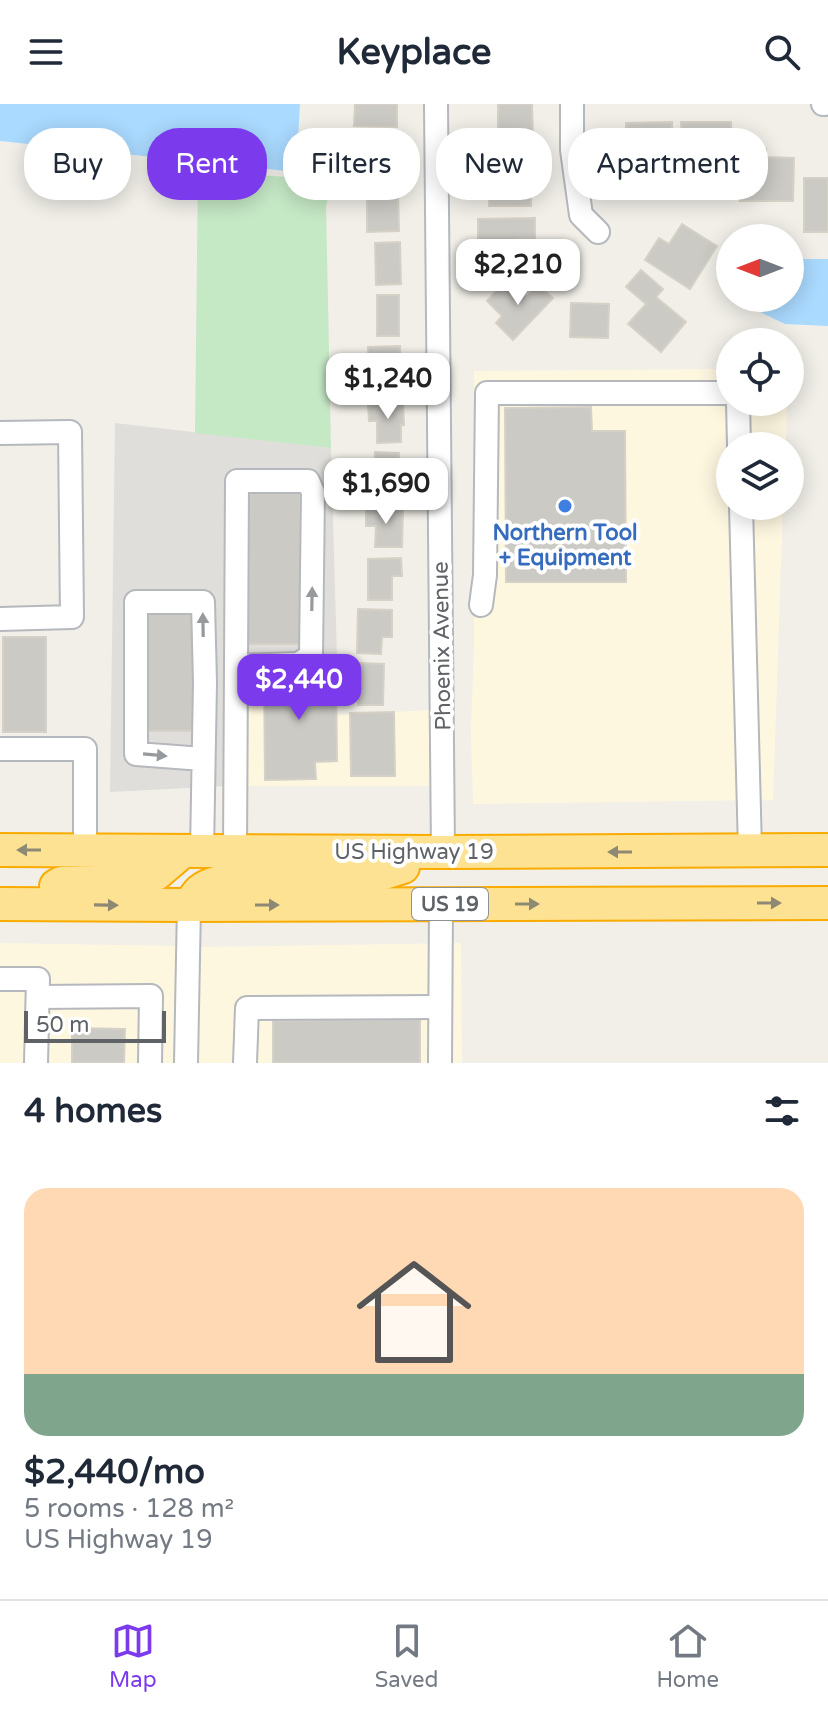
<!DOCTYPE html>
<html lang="en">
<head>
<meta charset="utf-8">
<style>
  body { margin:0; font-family:"Varela Round",sans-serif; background:#f2f2f3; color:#1f2937; height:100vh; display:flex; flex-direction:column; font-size:30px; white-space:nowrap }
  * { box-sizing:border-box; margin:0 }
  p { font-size:26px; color:#747a83 }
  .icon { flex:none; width:44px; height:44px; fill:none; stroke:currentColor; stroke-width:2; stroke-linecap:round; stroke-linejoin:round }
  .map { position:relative; height:959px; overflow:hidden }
  .panel { display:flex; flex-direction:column; background:#fff; flex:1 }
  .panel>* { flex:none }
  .top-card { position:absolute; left:24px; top:24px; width:780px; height:72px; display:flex; gap:16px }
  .needle { width:52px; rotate:270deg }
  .fabs { position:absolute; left:716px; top:120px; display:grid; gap:16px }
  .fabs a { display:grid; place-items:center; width:88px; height:88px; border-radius:50%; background:#fff; box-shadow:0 4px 20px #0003; font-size:40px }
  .scale { position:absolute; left:24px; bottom:20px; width:142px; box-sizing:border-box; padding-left:8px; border:4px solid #5f6368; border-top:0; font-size:22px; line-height:28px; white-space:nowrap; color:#5f6368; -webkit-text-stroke:6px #fff; paint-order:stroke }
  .price { position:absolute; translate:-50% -68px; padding:0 18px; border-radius:16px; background:#fff; color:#222; font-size:26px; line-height:52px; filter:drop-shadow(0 2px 4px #0008) }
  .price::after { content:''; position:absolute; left:50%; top:48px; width:24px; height:18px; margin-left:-12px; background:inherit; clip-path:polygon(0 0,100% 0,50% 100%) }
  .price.on { background:#7c3aed; color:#fff }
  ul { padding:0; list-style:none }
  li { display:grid; align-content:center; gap:16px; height:424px; padding:0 24px }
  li+li { border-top:2px solid #e0e1e3 }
  li span { display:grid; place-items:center; height:248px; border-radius:24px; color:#555 }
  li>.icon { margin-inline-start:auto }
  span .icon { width:144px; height:144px; fill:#fffc; stroke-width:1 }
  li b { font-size:34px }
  h2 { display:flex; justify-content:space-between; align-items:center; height:96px; padding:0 24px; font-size:34px }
  .pill { padding:0 28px; border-radius:32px; background:#fff; box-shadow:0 4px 20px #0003; font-size:28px; line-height:72px }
  .pill.on { background:#7c3aed; color:#fff }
  header { display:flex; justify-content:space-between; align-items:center; height:104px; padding:0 24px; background:#fff; font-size:36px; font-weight:700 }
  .tabs { display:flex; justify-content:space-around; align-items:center; height:112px; border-top:2px solid #e0e1e3; background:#fff; font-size:22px; color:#747a83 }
  .tabs a { display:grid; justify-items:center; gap:4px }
  .tabs .on { color:#7c3aed }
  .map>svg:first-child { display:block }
</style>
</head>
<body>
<header><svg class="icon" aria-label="menu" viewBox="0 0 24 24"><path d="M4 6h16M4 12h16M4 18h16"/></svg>Keyplace<svg class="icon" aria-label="search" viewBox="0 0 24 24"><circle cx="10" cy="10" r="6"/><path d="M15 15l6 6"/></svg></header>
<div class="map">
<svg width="828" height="959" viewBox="0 0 828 959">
  <rect width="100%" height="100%" fill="#f1efe8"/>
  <g fill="#fef7e0">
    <polygon points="730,265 730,298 787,298 786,342 730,342 730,402 783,402 773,696 473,700 471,627 474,539 474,267"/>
    <polygon points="337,554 337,611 430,606 431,682 226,682 228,557"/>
    <polygon points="0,839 178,842 175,959 0,959"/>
    <polygon points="461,839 462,959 197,959 199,843"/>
  </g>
  <polygon fill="#e0deda" points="115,319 331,344 337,554 228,557 226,682 110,688"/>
  <polygon fill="#c5e8c5" points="198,67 333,76 326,102 331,344 195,329"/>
  <g fill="#aadaff">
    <polygon points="0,0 300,0 296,68 0,37"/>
    <polygon points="790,155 828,155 828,222 785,220 756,206 757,194 790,194"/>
  </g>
  <g fill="#cccac5" stroke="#d6d1c6" stroke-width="2">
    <polygon points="355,0 397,0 397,23 354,22"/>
    <polygon points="498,0 532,0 533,33 498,34"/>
    <polygon points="672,18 672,48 651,48 651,61 626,62 626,19"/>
    <polygon points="681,18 731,18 732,64 682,65"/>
    <polygon points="367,35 399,36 399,75 374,75 374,54 367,54"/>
    <polygon points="741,44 766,45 766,53 794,54 793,97 740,97"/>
    <polygon points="488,50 531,50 531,102 489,102 489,86 471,86 471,55 488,55"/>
    <rect x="804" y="74" width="24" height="54"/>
    <polygon points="367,89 398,89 399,127 367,128"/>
    <polygon points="535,114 535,134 516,135 516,160 487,160 486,138 478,138 478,115"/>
    <polygon points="682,120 717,142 690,185 645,156 659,134 669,140"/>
    <polygon points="400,138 401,180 376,181 375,139"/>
    <polygon points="641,166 663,185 656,193 686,218 661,248 628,220 646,200 626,183"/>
    <polygon points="507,175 527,193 538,181 553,194 513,236 496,219 502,212 487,197"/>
    <rect x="377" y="191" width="22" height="41"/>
    <polygon points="571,199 609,200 608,234 570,233"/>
    <polygon points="400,242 401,286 377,286 377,264 369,265 368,243"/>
    <polygon points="403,298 404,321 401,321 401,338 377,339 377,317 369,317 368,299"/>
    <polygon points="591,303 592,327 625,327 626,478 506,478 505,304"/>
    <polygon points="375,348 399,349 399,391 374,391"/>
    <polygon points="247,385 300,385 301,540 248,540"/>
    <polygon points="366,403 403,404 402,443 375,443 376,422 366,422"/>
    <polygon points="401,454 402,472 392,472 392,496 368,496 368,455"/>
    <polygon points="358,505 392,506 392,533 382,533 381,550 357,549"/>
    <polygon points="197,506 198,627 145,627 144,507"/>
    <rect x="3" y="533" width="43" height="95"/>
    <polygon points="359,559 384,560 383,601 358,601"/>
    <polygon points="336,565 337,657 315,658 316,675 265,676 264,566"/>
    <polygon points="394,608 395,672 351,672 350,609"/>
    <polygon points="420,915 420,959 273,959 273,917"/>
    <polygon points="72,924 125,925 124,959 72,959"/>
  </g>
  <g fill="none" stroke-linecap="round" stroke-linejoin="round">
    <defs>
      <g id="minor">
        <polyline points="436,0 443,748"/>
        <polyline points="572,0 572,46 581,111 598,128"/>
        <polyline points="823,0 825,0"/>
        <polyline points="738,298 739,342"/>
        <polyline points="0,329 70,328 72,513 0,515"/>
        <polyline points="741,402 750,746"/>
        <polyline points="481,501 485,471 487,289 730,289"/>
        <polyline points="0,645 85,645 85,746"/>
        <polyline points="202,747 205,579 203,498 136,498 136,650 203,655"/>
        <polyline points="235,747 237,377 308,377 313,388 311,552 298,560 236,562"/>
        <polyline points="0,875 38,875 36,959"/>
        <polyline points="38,893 151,892 150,959"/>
        <polyline points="186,959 189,801"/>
        <polyline points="245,959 247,904 440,903"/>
        <polyline points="440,959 441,800"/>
      </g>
      <g id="highway">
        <polyline points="0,746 443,748 828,746"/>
        <polyline points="56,782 61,779 134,777 156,770 183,747"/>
        <polyline points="0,800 189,801 828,799"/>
        <path d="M189 801C193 797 196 790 201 786 224 765 348 770 384 769L403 763"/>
      </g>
    </defs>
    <use href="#minor" stroke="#b5b8bc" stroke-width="26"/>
    <use href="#highway" stroke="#f9ab00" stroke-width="36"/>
    <use href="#minor" stroke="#fff" stroke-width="22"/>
    <use href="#highway" stroke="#fde293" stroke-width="32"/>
  </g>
  <defs><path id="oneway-solid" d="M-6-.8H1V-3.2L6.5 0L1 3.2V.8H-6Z" transform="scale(2)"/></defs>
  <g fill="#979a9d">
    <use href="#oneway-solid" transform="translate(312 495) rotate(-89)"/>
    <use href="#oneway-solid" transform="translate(203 521) rotate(-91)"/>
    <use href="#oneway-solid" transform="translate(155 651) rotate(5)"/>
  </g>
  <g fill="#8e8975">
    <use href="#oneway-solid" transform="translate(29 746) rotate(-180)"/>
    <use href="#oneway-solid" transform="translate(620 748) rotate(180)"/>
    <use href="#oneway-solid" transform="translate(769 799)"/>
    <use href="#oneway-solid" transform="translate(527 800)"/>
    <use href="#oneway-solid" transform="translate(106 801) rotate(1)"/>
    <use href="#oneway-solid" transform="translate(267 801)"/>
  </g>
  <circle fill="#3f7fe0" stroke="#fff" stroke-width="3" cx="565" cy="402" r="8"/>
  <g text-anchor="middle" stroke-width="8" stroke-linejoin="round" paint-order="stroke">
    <rect fill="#fff" stroke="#8f9295" stroke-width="2" x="412" y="784" width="76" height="32" rx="6"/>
    <g font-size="20" font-weight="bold" fill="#5f6368">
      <text x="450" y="807">US 19</text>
    </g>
    <g font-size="22" font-weight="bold" fill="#366cbe" stroke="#fff">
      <text x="565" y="436">Northern Tool<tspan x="565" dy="25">+ Equipment</tspan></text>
    </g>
    <g font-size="22" fill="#5f6368" stroke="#fff">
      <text transform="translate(441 542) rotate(-91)" y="8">Phoenix Avenue</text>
      <text x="414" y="755">US Highway 19</text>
    </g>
  </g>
</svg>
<div class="fabs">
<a><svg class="needle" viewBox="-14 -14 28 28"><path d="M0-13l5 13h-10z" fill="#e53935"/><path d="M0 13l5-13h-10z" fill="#747a83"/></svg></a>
<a><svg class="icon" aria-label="locate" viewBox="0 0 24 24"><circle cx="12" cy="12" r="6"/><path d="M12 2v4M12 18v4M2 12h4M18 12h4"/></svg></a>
<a><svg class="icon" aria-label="layers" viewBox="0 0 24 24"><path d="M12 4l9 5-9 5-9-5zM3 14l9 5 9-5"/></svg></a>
</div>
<div class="scale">50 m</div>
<b class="price" style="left:518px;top:203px">$2,210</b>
<b class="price" style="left:388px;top:317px">$1,240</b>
<b class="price" style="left:386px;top:422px">$1,690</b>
<b class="price on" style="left:299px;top:618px">$2,440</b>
<div class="top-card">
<a class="pill">Buy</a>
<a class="pill on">Rent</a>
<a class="pill">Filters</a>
<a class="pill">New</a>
<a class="pill">Apartment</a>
</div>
</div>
<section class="panel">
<h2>4 homes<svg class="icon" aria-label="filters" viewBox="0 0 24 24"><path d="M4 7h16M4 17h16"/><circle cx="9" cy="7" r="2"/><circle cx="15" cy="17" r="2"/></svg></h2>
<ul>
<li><span style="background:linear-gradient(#ffd9b3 75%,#7fa58c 0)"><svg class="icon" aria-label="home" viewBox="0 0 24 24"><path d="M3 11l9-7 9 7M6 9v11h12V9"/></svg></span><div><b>$2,440/mo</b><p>5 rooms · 128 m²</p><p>US Highway 19</p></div></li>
</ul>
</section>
<nav class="tabs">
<a class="on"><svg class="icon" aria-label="map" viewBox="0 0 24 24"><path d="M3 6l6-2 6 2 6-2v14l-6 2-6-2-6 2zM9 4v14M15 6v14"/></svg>Map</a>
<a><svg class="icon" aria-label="saved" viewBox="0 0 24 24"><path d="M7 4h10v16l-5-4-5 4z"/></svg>Saved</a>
<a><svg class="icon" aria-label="home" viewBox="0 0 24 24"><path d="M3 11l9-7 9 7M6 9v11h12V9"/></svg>Home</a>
</nav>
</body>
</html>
